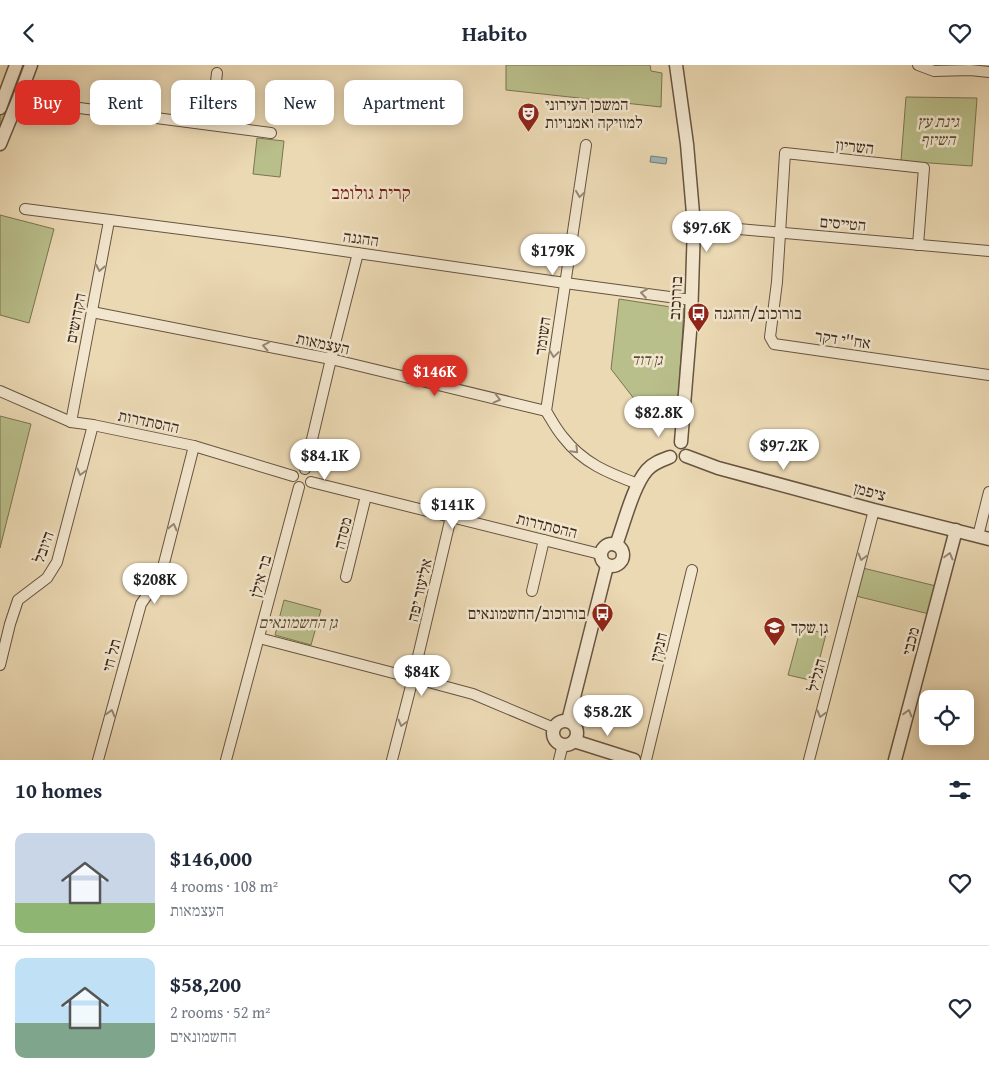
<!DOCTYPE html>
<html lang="en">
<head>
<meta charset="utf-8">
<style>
  body { margin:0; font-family:"Gentium Book Plus","Frank Ruhl Libre",serif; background:#f6f6f7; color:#1f2937; height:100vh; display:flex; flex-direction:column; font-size:19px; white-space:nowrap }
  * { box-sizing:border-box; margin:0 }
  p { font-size:16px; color:#747a83 }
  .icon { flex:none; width:28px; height:28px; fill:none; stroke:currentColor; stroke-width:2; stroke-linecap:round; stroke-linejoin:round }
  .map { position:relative; height:695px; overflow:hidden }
  .drawer { display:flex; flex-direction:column; background:#fff; flex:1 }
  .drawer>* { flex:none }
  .guide { position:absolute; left:15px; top:15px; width:500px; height:45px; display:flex; gap:10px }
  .tools { position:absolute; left:919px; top:625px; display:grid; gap:10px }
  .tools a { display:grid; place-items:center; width:55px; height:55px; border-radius:10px; background:#fff; box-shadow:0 2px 12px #0003; font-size:25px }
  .price { position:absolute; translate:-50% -42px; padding:0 11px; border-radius:18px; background:#fff; color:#222; font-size:16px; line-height:32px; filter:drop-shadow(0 1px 2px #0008) }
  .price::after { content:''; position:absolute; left:50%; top:30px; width:15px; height:11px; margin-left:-8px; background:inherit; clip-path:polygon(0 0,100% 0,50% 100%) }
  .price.selected { background:#d93025; color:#fff }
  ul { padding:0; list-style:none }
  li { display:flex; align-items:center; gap:15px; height:125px; padding:0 15px }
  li+li { border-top:1px solid #e0e1e3 }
  li span { display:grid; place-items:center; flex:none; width:140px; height:100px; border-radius:10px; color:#555 }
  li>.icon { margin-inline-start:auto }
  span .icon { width:60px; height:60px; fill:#fffc; stroke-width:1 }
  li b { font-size:21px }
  h2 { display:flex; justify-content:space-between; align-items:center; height:60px; padding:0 15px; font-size:21px }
  .chip { padding:0 18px; border-radius:10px; background:#fff; box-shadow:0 2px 12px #0003; font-size:18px; line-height:45px }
  .chip.selected { background:#d93025; color:#fff }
  header { display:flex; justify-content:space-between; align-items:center; height:65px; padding:0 15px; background:#fff; font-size:22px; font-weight:800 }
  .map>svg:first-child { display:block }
</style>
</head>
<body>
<header><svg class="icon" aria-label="back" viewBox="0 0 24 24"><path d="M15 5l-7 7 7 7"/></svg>Habito<svg class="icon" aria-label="heart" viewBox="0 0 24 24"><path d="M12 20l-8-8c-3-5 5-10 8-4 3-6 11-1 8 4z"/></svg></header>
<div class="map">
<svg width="989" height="695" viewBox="0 0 989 695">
  <rect width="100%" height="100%" fill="#ebd9b4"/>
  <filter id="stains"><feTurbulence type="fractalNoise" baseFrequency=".004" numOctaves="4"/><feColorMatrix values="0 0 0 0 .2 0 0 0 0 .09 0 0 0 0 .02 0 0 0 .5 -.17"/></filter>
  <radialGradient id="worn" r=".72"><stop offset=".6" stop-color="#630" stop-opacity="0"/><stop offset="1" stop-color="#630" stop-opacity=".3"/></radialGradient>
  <g fill="#b9bf8b" stroke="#7a7452">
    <polygon points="18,0 29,0 0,74 0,49"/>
    <polygon points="506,0 650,0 651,6 662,8 661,42 506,25"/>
    <polygon points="906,32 977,33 972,101 901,96"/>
    <polygon points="257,73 284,76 280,112 253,109"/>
    <polygon points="0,150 54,164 29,258 0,250"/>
    <polygon points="619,234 684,244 677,353 670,360 635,335 611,304"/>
    <polygon points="0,351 31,359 0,483"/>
    <polygon points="863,503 936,521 929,549 856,531"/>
    <polygon points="284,535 321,545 311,580 275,570"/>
    <polygon points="801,562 826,569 814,616 788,610"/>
  </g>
  <polygon fill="#9eb7b9" stroke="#767e79" points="651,91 667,93 666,99 650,97"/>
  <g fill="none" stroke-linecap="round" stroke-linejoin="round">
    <defs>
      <g id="minor">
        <polyline points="918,0 934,6 970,5 989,7"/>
        <polyline points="18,35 271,68"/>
        <polyline points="211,60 217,8"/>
        <path d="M586 80 546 346C551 354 556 364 563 372 583 398 608 408 638 419"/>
        <polyline points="25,144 281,177 565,218 692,235"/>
        <polyline points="694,160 989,186"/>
        <polyline points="918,180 924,103 785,88 777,217 770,272 774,279 989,310"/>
        <polyline points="92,247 331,294 546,346"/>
        <polyline points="0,326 71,357 93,360 194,381 293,411"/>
        <polyline points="71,357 109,156"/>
        <polyline points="305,404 331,294 358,188"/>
        <polyline points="311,417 600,489"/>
        <polyline points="978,471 989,427"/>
        <polyline points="346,512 366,431"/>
        <polyline points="532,526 544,475"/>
        <polyline points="259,573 405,611"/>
        <polyline points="0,600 10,559 18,535 47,513 57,497 93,360"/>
        <polyline points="415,604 451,452"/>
        <polyline points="421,615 473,629 554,663"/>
        <polyline points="98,695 141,539 161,510 194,381"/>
        <polyline points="226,695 299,422"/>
        <polyline points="392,695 411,621"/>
        <polyline points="559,695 563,679"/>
        <polyline points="646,695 692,505"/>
        <polyline points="809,695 874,445"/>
      </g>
      <g id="tertiary">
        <polyline points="676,0 687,79 694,160 691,255 681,377"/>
        <polyline points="0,43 16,0"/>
        <polyline points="0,79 18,35 31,0"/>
        <polyline points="686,391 718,403 874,445 989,474"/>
        <circle cx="612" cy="490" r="11"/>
        <path d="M616 480C624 459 633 421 647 405 653 398 662 395 670 392"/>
        <polyline points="568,656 607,501"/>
        <circle cx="565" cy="668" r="12"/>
        <polyline points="574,676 634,695"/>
        <polyline points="895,695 956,465"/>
      </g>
    </defs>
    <use href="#minor" stroke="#675440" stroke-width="12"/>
    <use href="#tertiary" stroke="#675440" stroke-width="15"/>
    <use href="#minor" stroke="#f2e6ce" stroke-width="10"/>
    <use href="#tertiary" stroke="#f2e6ce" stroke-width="12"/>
  </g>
  <defs><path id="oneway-chevron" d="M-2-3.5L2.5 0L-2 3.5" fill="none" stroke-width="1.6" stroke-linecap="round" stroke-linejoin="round" transform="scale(1.25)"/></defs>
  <g stroke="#968774">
    <use href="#oneway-chevron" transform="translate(580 129) rotate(98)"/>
    <use href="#oneway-chevron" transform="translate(100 203) rotate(101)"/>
    <use href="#oneway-chevron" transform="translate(644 228) rotate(-172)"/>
    <use href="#oneway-chevron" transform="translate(266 281) rotate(-169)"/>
    <use href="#oneway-chevron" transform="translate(554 289) rotate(98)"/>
    <use href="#oneway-chevron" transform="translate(497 334) rotate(14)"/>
    <use href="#oneway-chevron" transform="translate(575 385) rotate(46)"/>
    <use href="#oneway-chevron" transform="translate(81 407) rotate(105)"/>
    <use href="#oneway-chevron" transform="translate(173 462) rotate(-76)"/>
    <use href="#oneway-chevron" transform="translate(949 491) rotate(-75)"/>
    <use href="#oneway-chevron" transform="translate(862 492) rotate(105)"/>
    <use href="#oneway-chevron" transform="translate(111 648) rotate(-75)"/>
    <use href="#oneway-chevron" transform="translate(908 648) rotate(-75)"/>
    <use href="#oneway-chevron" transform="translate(821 649) rotate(105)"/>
    <use href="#oneway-chevron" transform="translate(402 658) rotate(105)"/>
  </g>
  <defs>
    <symbol id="theatre-pin" viewBox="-11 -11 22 30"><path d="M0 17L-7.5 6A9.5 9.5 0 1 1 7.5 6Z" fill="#8f2418" stroke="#f2e6ce"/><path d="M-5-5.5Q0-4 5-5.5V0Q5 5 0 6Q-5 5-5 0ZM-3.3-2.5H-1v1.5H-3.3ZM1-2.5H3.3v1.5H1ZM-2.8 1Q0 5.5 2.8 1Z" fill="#fff"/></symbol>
    <symbol id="bus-pin" viewBox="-11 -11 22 30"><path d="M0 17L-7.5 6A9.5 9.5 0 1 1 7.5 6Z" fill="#8f2418" stroke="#f2e6ce"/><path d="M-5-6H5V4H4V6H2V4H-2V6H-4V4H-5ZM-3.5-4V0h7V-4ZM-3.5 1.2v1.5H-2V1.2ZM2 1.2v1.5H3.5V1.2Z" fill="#fff"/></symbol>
    <symbol id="school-pin" viewBox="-11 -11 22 30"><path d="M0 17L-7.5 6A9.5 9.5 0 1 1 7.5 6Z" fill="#8f2418" stroke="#f2e6ce"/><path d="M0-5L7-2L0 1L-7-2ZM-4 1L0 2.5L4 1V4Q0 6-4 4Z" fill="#fff"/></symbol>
  </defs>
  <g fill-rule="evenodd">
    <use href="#theatre-pin" x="516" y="36" width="25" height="34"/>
    <use href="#bus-pin" x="686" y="236" width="25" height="34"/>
    <use href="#bus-pin" x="590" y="536" width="25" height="34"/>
    <use href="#school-pin" x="762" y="550" width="25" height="34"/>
  </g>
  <g text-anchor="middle" stroke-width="5" stroke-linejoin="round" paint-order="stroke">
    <g font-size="16" fill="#3b281a" stroke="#f2e6ce" text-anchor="start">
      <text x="545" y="45">המשכן העירוני<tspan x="545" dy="18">למוזיקה ואמנויות</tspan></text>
      <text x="714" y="254">בורוכוב/ההגנה</text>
      <text x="586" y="554" text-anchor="end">בורוכוב/החשמונאים</text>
      <text x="791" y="568">גן שקד</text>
    </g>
    <g font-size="16" font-style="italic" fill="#5a4e36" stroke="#f2e6ce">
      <text x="938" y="62">גינת עץ<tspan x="938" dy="18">השיזף</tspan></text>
      <text x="647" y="300">גן דוד</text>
      <text x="298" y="563">גן החשמונאים</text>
    </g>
    <g font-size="16" fill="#3b281a" stroke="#f2e6ce">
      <text transform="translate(855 81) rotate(6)" y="6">השריון</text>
      <text transform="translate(843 158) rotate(5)" y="6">הטייסים</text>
      <text transform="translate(361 173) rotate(8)" y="6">ההגנה</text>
      <text transform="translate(675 233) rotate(-87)" y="6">בורוכוב</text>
      <text transform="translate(75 253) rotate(-79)" y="6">הקדושים</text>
      <text transform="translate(542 271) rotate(-82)" y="6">השומר</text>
      <text transform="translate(843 274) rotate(8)" y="6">אח''י דקר</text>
      <text transform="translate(323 278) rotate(12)" y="6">העצמאות</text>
      <text transform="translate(149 356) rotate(12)" y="6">ההסתדרות</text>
      <text transform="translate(870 426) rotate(15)" y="6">ציפמן</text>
      <text transform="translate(547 460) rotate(14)" y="6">ההסתדרות</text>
      <text transform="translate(342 468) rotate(-76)" y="6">מסדה</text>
      <text transform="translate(43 482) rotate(-70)" y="6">היובל</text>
      <text transform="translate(260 511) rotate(-75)" y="6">בר אילן</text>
      <text transform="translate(419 525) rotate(-77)" y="6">אליעזר יפה</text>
      <text transform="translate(910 576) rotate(-76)" y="6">מכבי</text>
      <text transform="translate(658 582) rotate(-76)" y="6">חנקין</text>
      <text transform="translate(111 590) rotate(-75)" y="6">תל חי</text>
      <text transform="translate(816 610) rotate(-75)" y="6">הגליל</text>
    </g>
    <g font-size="18" fill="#7a1f14" stroke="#f2e6ce">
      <text x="371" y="134">קרית גולומב</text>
    </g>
  </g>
  <rect width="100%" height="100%" filter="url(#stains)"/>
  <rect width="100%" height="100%" fill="url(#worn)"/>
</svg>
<div class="tools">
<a><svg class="icon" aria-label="locate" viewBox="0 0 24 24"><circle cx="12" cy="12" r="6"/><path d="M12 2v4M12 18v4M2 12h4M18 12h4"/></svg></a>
</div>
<b class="price" style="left:707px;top:188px">$97.6K</b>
<b class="price" style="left:553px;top:211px">$179K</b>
<b class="price selected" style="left:435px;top:332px">$146K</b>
<b class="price" style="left:659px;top:373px">$82.8K</b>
<b class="price" style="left:784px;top:406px">$97.2K</b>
<b class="price" style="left:325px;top:416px">$84.1K</b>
<b class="price" style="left:453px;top:465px">$141K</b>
<b class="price" style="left:155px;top:540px">$208K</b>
<b class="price" style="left:422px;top:632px">$84K</b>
<b class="price" style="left:608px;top:672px">$58.2K</b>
<div class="guide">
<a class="chip selected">Buy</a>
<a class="chip">Rent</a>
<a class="chip">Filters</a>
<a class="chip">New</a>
<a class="chip">Apartment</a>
</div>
</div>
<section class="drawer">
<h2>10 homes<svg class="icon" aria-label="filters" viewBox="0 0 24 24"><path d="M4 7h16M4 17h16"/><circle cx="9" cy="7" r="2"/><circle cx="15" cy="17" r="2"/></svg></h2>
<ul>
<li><span style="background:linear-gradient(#c9d6e8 70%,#8fb573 0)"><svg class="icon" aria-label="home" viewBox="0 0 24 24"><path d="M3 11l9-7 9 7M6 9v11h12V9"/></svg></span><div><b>$146,000</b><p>4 rooms · 108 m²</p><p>העצמאות</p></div><svg class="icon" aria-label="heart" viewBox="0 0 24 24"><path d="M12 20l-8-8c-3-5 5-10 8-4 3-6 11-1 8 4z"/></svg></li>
<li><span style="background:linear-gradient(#bfe0f5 65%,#7fa58c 0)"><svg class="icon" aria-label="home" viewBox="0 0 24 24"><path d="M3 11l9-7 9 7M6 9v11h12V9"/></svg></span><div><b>$58,200</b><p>2 rooms · 52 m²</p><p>החשמונאים</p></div><svg class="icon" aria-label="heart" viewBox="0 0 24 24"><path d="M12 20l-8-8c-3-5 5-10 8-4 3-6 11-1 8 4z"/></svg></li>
</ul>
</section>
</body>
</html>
